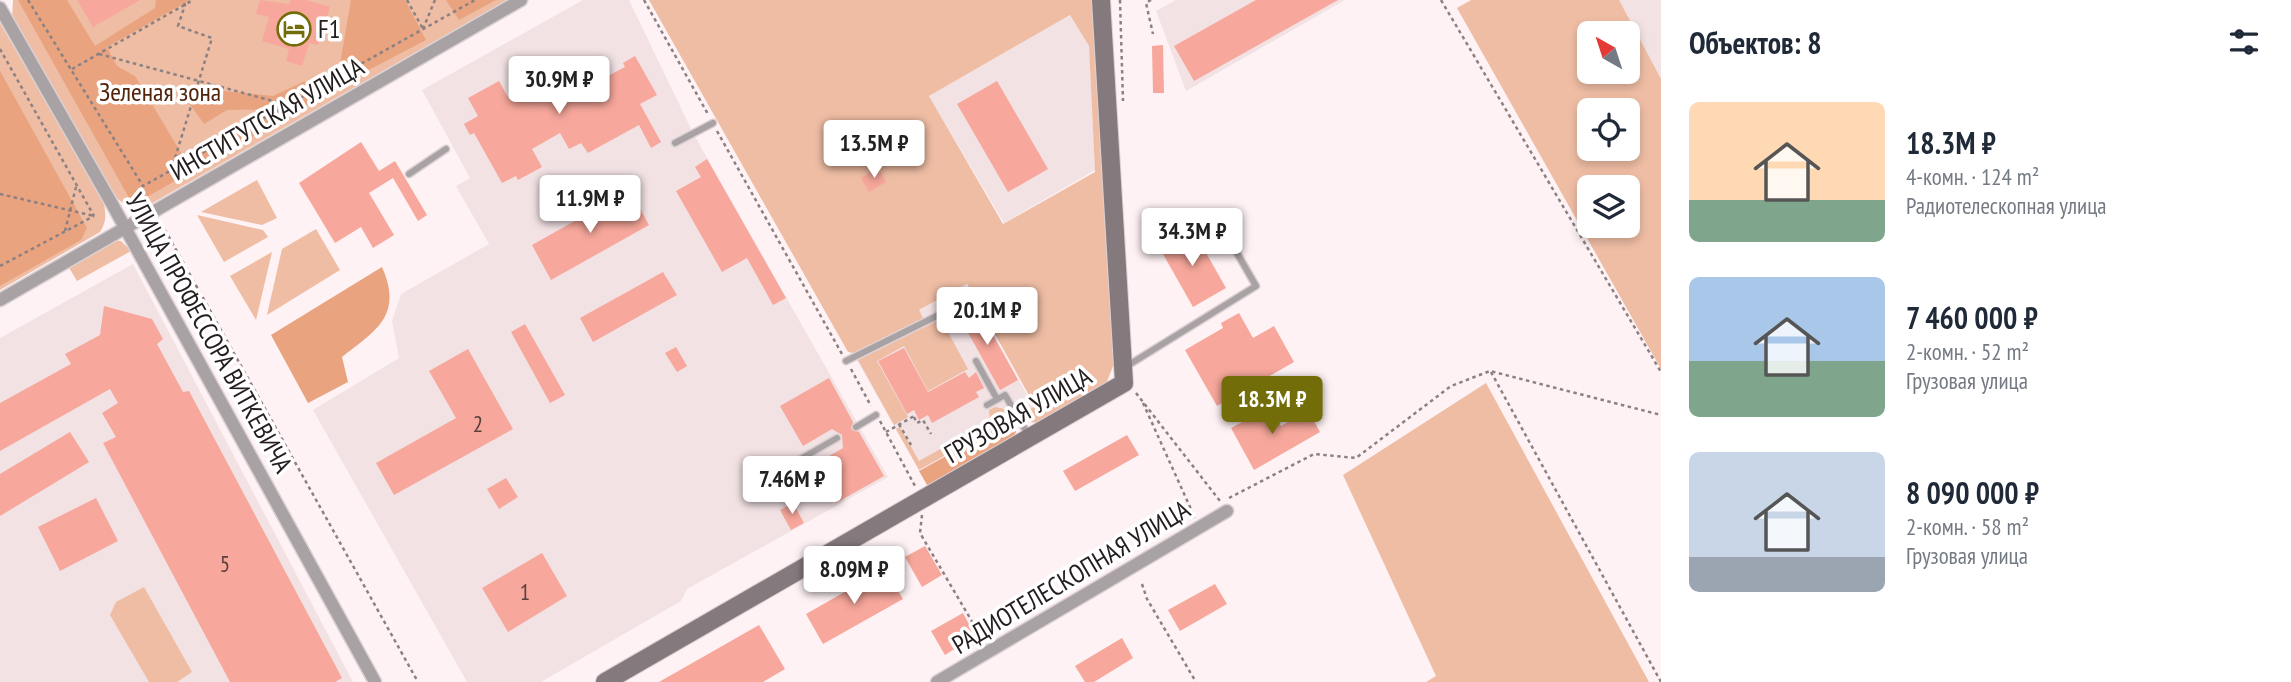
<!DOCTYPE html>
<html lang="ru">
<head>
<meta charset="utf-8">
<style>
  body { margin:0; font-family:"PT Sans Narrow",sans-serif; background:#f2f2f3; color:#1f2937; height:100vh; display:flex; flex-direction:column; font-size:26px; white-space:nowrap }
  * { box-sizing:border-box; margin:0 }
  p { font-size:23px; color:#747a83 }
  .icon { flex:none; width:38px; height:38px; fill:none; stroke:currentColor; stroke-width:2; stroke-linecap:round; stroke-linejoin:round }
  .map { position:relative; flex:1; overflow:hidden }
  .details { display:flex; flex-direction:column; background:#fff; width:630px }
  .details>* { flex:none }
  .needle { width:46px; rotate:321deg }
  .tools { position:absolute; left:1577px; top:21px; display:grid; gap:14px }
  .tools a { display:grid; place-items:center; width:63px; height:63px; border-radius:10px; background:#fff; box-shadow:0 4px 10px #0003; font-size:35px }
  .price { position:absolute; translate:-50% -60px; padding:0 16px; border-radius:7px; background:#fff; color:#222; font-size:23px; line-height:46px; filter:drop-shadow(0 2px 4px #0008) }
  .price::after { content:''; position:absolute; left:50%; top:42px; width:21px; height:16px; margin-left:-10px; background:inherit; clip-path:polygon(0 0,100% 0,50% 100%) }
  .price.on { background:#726c09; color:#fff }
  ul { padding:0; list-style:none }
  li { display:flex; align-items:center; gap:21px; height:175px; padding:0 28px }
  li span { display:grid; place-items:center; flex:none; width:196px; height:140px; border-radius:10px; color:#555 }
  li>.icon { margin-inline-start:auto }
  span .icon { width:84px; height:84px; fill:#fffc; stroke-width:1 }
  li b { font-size:30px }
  h2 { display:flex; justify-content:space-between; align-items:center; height:84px; padding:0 28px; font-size:30px }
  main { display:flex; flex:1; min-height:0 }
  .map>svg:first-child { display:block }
</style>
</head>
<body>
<main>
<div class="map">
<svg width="1661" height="682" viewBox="0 0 1661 682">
  <rect width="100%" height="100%" fill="#fef2f4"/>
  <g fill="#f2e2e4">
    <polygon points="583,0 629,0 693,133 888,477 687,589 681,601 541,682 467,682 313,410 399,358 392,321 401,294 489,244 456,186 470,178 422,90"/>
    <polygon points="1176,0 1345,0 1186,91 1156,11"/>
    <polygon points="1566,0 1661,0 1661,121 1628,72 1628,33"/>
    <polygon points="1070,15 1089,46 1095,170 1004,223 929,96"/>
    <polygon points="133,264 353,682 0,682 0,338"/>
    <polygon points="966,285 1034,407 919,470 850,348"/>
  </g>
  <g fill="#efbda4" fill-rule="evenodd">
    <polygon points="13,0 507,0 142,209 131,210 112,194 12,19"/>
    <path d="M649 0H1093L1115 361 1106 384 1040 423 1028 422 1020 415 1035 406 967 284 919 310 923 318 853 353 848 352ZM1070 15 1089 46 1095 172 1003 224 929 96Z"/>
    <path d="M1471 0H1619L1661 79V369L1457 8ZM1589 33H1628V72H1589ZM1589 110H1628V149H1589ZM1589 187H1628V226H1589Z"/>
    <path d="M0 23 103 200C106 213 107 221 100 232L0 290Z"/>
    <polygon points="257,180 277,218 262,225 201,212"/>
    <polygon points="197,215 263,230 268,237 224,262"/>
    <polygon points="316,229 340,270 267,315 282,249"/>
    <polygon points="113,240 121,241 131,251 77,281 68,266"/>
    <polygon points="272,252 256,320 230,276"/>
    <polygon points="941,319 968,369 928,391 904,346 877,361 908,417 894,425 858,360"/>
    <polygon points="1486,383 1649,682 1426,682 1436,676 1343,475"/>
    <polygon points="995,407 1005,409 1012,418 919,470 896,429 900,427 919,461 990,421 989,410"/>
    <polygon points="144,587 192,672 177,682 149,682 110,615 116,602"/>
  </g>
  <g fill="#e9a37f">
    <polygon points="18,0 67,0 95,46 155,8 156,0 190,0 107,47 117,66 135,76 183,156 270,109 227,110 204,124 177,86 273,96 305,81 313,102 133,205"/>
    <polygon points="351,0 405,0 426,40 336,87"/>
    <polygon points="446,0 496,0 459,20"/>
    <polygon points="0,71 87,228 81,240 0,286"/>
    <path d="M382 267C403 315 377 330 342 357L348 382 308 403 271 335Z"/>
    <polygon points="1013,419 1016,432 1012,439 930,490 919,471"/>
  </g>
  <g fill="#f7a79b">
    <polygon points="77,0 140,0 93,27"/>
    <polygon points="260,0 289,4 291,0 306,0 330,7 318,45 309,43 302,66 286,61 289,49 262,41 269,17 256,14"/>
    <polygon points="1256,0 1338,0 1194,81 1174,46"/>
    <polygon points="1163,45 1164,93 1153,93 1152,46"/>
    <polygon points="635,56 657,95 640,104 661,142 651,148 639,125 588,153 581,143 569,149 560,133 532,149 542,167 518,180 516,176 502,183 474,133 470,135 464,124 478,116 468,98 499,81 509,99 542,81 537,73 558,61 574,89 601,73 604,78 625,67 623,63"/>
    <polygon points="997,81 1048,169 1008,192 957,104"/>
    <polygon points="361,142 379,171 395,161 427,215 418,221 393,178 369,193 394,235 373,248 361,227 335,243 299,183"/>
    <polygon points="707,159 786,298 773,305 747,258 722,272 676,191 701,177 695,167"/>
    <polygon points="878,168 886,182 869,192 861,178"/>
    <polygon points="630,190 649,225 551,280 532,245"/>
    <polygon points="1192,228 1226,288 1193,307 1159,247"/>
    <polygon points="663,272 677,295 593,342 580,318"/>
    <polygon points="975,303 1018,380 1000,390 957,313"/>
    <polygon points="104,306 152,319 163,339 157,344 183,392 189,391 342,678 335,682 230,682 103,443 116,437 102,413 118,403 110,389 0,451 0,403 71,364 65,354 100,335"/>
    <polygon points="1239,313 1253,338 1274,326 1294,362 1217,406 1185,350 1223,328 1221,323"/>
    <polygon points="525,324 565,395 550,403 511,332"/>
    <polygon points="676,347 687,366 677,372 665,353"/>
    <polygon points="904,348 928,392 965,372 969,378 976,372 984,388 976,392 979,397 932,423 928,415 919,420 914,410 907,414 878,361"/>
    <polygon points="468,349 513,429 394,495 376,463 456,418 429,371"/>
    <polygon points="829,378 853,422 851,429 859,432 884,476 836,503 814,465 843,448 842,435 832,429 803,446 780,406"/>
    <polygon points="1270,407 1281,426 1308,410 1320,432 1254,470 1231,428"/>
    <polygon points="70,432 89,462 0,516 0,474"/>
    <polygon points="1127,435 1139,455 1075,491 1063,471"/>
    <polygon points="506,478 518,497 499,509 487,489"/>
    <polygon points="96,498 118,541 60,571 38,527"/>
    <polygon points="793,503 804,523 791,530 780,510"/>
    <polygon points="925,546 942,575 922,587 905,557"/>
    <polygon points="542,553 567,596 508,632 482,588"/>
    <polygon points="885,569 903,599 823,644 806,614"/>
    <polygon points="1215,584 1227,604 1180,631 1168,610"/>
    <polygon points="963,613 979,643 968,649 964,643 945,655 931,631"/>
    <polygon points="759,625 785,669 763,682 659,682"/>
    <polygon points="1122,638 1133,658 1094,682 1085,682 1075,666"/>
  </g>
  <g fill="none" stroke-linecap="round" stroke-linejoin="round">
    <defs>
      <g id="lane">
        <polyline points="675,143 713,123"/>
        <polyline points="409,174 446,149"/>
        <polyline points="846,361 965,302"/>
        <polyline points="976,361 997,399"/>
        <polyline points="1127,366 1256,286 1214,213"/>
        <polyline points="987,405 1005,395 1029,436"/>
        <polyline points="856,427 876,415"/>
        <polyline points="797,461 837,438"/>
      </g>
      <g id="street">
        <polyline points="0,8 112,204 375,682"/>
        <polyline points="0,300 521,0"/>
        <polyline points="937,682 1227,511"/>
      </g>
      <polyline id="secondary" points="605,682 1124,383 1101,0"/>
    </defs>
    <use href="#lane" stroke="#dbd0d2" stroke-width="9"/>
    <use href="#street" stroke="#dbd0d2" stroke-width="15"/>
    <use href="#secondary" stroke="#dbd0d2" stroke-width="20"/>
    <g stroke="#8b8183" stroke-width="2.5" stroke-dasharray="3.5 3.5" stroke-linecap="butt">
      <polyline points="28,0 143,186 475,0"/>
      <polyline points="407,0 423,29"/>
      <polyline points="644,0 709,116"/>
      <polyline points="1120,0 1123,101"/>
      <polyline points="1151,0 1146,3 1153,34"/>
      <polyline points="1441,0 1661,372"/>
      <polyline points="423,29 435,0"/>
      <polyline points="0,49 94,216"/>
      <polyline points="99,54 288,105"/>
      <polyline points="72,69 193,0"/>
      <polyline points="325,92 329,82"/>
      <polyline points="717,131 842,354"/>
      <polyline points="171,171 212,38 178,26 185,5 182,0"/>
      <polyline points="0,194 94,216"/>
      <polyline points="165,230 418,682"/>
      <polyline points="65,231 76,187"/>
      <polyline points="0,266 94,216"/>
      <polyline points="851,369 871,406"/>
      <polyline points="1491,372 1661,682"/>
      <polyline points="1136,393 1220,501"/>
      <polyline points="1143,403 1195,518"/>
      <polyline points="914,417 917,423 923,420 931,434"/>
      <polyline points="880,421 915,486"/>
      <polyline points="899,424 911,445"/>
      <polyline points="886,432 916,415"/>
      <polyline points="1229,498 1314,454 1356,458 1451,386 1490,371 1661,415"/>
      <polyline points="922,515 920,533 984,642"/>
      <polyline points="1142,584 1147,599 1196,682"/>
    </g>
    <use href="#lane" stroke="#a9a2a5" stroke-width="6"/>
    <use href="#street" stroke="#a9a2a5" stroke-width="12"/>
    <use href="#secondary" stroke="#847a7e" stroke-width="18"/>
  </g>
  <defs>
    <symbol id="hotel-ring" viewBox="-11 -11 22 22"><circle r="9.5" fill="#fff" stroke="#726c09" stroke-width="1.5"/><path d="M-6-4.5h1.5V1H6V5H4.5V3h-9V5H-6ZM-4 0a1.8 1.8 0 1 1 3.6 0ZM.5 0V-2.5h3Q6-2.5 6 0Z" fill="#726c09"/></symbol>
  </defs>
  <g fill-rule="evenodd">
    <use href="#hotel-ring" x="275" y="10" width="38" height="38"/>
  </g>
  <g text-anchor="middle" stroke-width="7" stroke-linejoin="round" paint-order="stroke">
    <g font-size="23" fill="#59403d">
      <text x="478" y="432">2</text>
      <text x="225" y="572">5</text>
      <text x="525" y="600">1</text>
    </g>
    <g font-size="26" fill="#241d1e" stroke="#fff" text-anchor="start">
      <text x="318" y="38">F1</text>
    </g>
    <g font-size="26" fill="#52250b" stroke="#fff">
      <text x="160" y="101">Зеленая зона</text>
    </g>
    <g font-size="26" fill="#241d1e" stroke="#fff">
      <text transform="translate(267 119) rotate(-30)" y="9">ИНСТИТУТСКАЯ УЛИЦА</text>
      <text transform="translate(209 333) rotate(61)" y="9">УЛИЦА ПРОФЕССОРА ВИТКЕВИЧА</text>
      <text transform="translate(1018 415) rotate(-30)" y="9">ГРУЗОВАЯ УЛИЦА</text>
      <text transform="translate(1071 577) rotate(-31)" y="9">РАДИОТЕЛЕСКОПНАЯ УЛИЦА</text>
    </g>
  </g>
</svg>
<div class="tools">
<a><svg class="needle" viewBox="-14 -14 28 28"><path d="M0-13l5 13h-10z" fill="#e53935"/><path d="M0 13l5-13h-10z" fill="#747a83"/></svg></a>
<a><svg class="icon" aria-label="locate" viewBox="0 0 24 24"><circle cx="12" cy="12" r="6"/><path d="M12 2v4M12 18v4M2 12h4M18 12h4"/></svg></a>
<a><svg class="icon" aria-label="layers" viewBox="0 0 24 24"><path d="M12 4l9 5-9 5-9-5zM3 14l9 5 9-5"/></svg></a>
</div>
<b class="price" style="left:559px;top:116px">30.9M ₽</b>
<b class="price" style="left:874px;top:180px">13.5M ₽</b>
<b class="price" style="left:590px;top:235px">11.9M ₽</b>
<b class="price" style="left:1192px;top:268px">34.3M ₽</b>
<b class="price" style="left:987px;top:347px">20.1M ₽</b>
<b class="price on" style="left:1272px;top:436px">18.3M ₽</b>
<b class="price" style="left:792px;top:516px">7.46M ₽</b>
<b class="price" style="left:854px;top:606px">8.09M ₽</b>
</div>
<section class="details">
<h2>Объектов: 8<svg class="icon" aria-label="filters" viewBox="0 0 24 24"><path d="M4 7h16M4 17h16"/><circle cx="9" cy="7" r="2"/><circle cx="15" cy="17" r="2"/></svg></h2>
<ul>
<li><span style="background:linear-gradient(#ffd9b3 70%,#7fa58c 0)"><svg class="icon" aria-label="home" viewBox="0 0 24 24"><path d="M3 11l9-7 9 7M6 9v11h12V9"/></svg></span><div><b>18.3M ₽</b><p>4-комн. · 124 m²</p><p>Радиотелескопная улица</p></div></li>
<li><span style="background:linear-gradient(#a9c7e8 60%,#7fa58c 0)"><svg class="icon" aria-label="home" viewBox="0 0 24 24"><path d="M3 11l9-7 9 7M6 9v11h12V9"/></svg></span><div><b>7 460 000 ₽</b><p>2-комн. · 52 m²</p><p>Грузовая улица</p></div></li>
<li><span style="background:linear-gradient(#c9d6e8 75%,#9aa5b1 0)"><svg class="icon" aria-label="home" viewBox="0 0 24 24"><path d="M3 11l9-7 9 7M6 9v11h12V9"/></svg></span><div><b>8 090 000 ₽</b><p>2-комн. · 58 m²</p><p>Грузовая улица</p></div></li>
</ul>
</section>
</main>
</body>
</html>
